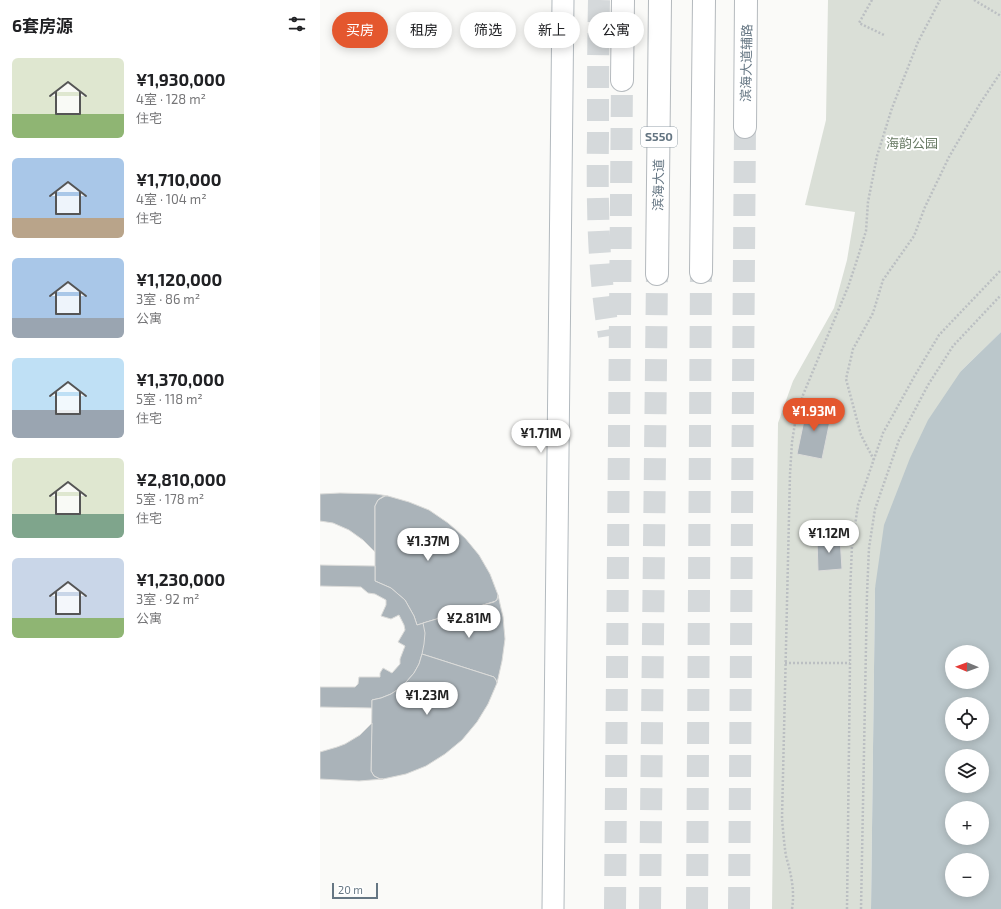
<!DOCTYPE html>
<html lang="zh">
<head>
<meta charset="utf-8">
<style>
  body { margin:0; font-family:"Exo 2","Noto Sans SC",sans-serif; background:#f2f2f2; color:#202124; height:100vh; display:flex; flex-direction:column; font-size:15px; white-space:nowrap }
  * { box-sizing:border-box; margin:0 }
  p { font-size:13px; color:#757577 }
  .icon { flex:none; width:22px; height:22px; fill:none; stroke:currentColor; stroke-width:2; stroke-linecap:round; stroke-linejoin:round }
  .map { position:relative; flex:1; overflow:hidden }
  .panel { display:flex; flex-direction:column; background:#fff; width:320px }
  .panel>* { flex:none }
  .banner { position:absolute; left:12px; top:12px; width:380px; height:36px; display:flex; gap:8px }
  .needle { width:26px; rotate:271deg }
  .fabs { position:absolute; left:625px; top:645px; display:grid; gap:8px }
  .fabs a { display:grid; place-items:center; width:44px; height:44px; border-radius:50%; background:#fff; box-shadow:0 2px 10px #0003; font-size:20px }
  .scale { position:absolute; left:12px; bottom:10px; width:46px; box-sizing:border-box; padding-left:4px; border:2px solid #657683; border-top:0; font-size:11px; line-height:14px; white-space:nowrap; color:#657683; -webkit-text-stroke:3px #fff; paint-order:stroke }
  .price { position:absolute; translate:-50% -34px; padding:0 9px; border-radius:14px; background:#fff; color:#222; font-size:13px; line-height:26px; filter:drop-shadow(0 1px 2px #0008) }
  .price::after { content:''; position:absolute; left:50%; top:24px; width:12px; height:9px; margin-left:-6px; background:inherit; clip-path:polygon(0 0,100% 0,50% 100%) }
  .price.selected { background:#e4572e; color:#fff }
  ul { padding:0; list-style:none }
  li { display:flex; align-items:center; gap:12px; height:100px; padding:0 12px }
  li span { display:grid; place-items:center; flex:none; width:112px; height:80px; border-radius:6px; color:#555 }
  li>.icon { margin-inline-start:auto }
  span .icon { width:48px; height:48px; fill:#fffc; stroke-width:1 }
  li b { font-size:17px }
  h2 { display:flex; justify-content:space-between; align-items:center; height:48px; padding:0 12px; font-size:17px }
  .chip { padding:0 14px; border-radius:18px; background:#fff; box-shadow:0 2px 10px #0003; font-size:14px; line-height:36px }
  .chip.selected { background:#e4572e; color:#fff }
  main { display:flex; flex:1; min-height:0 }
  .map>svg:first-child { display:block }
</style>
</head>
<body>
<main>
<section class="panel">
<h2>6套房源<svg class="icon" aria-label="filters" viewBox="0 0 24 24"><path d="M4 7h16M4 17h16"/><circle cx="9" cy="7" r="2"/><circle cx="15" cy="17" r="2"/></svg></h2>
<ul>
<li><span style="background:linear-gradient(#dfe7d0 70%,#8fb573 0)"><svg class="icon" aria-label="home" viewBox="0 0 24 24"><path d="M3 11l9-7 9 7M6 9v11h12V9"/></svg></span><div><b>¥1,930,000</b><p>4室 · 128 m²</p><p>住宅</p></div></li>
<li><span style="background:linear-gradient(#a9c7e8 75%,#b9a48a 0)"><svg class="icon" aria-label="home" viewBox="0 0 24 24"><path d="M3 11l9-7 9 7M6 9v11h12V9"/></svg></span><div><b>¥1,710,000</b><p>4室 · 104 m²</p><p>住宅</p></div></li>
<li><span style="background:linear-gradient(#a9c7e8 75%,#9aa5b1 0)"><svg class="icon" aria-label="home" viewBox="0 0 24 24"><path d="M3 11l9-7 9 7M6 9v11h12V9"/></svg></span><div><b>¥1,120,000</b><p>3室 · 86 m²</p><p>公寓</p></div></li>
<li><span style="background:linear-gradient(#bfe0f5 65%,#9aa5b1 0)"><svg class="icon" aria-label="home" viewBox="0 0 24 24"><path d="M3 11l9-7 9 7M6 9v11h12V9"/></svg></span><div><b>¥1,370,000</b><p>5室 · 118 m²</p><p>住宅</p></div></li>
<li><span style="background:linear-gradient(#dfe7d0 70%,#7fa58c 0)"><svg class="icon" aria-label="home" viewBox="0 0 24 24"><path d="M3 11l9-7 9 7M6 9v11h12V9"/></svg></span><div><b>¥2,810,000</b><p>5室 · 178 m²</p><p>住宅</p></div></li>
<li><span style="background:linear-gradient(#c9d6e8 75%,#8fb573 0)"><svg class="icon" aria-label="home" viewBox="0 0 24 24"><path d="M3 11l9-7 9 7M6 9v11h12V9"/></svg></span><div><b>¥1,230,000</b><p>3室 · 92 m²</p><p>公寓</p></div></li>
</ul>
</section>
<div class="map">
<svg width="681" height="909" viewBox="0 0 681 909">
  <rect width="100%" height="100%" fill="#fafaf8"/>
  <polygon fill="#dadfd7" points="508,0 681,0 681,332 641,371 555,588 551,909 452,909 458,423 473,381 514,308 527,260 535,212 485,205 506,120"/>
  <path fill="#bbc7cb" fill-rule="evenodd" d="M681 332V909H551L555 588 564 525 590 458 608 420 641 371ZM632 652H662V682H632ZM632 704H662V734H632ZM632 756H662V786H632ZM632 808H662V838H632ZM632 860H662V890H632Z"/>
  <g fill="#aab3b9" stroke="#dcdcda">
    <polygon points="487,406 512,411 502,459 477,454"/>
    <polygon points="20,493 56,494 68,496 62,497 58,500 55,506 55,552 43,540 29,530 13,523 0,521 0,494"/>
    <polygon points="65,496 68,496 89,502 109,510 128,523 145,538 159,555 170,574 178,595 177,600 176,601 97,625 94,616 85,600 71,588 55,581 55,506 58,500"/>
    <polygon points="520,537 522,569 498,571 497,539"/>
    <polygon points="0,565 55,566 55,581 71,588 85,600 94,616 97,625 174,602 177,600 178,598 177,604 173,608 115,626 114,628 113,648 116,652 172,670 175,674 177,681 174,677 102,654 99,664 94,673 87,681 80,688 71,694 61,698 52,700 52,708 0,707 0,687 35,687 38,684 39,677 60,677 60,673 63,668 72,673 80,664 80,659 85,646 78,642 85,630 84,625 79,615 71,619 61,616 66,605 66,600 55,594 48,593 41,587 0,586"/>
    <polygon points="178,595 183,617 185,639 182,661 177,683 176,680 174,677 102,654 104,644 105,633 103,623 174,602 177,600"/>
    <polygon points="102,654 174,677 176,680 177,683 168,704 157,722 142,740 125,754 106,766 86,774 63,779 60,779 54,776 51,771 52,700 61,698 71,694 80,688 87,681 94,673 99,664"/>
    <polygon points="52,723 51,771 54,776 60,779 63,779 39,781 0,779 0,752 17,747 25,744 40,735"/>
  </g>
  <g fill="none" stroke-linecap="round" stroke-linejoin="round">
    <g stroke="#d5d9db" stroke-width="22" stroke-dasharray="22 11" stroke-linecap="butt">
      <path d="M279 0C278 46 278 91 278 137 277 203 278 271 289 336"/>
      <polyline points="295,909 302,80"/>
      <polyline points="419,909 425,127"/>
    </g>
    <g stroke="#d5d9db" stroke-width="22" stroke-dasharray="22 11" stroke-linecap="butt">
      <polyline points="330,909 337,274"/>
      <polyline points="377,909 381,272"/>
    </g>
    <defs>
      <polyline id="secondary" points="233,909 243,0"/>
      <g id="primary">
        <polyline points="302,80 303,0"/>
        <polyline points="425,127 426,0"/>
      </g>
      <g id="highway">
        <polyline points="381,272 384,0"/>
        <polyline points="337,274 340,0"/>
      </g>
    </defs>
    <use href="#secondary" stroke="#b3babf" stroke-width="23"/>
    <use href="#primary" stroke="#b5babe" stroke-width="24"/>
    <use href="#highway" stroke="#b4b9bd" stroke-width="24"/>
    <g stroke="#bbbfc2" stroke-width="2.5" stroke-dasharray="2 2" stroke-linecap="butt">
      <polyline points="552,0 539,23 564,35"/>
      <polyline points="654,0 681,16"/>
      <polyline points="554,460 541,435 526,379 533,349 553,313 563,280 594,236 605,207 629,157 661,102 681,72"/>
      <polyline points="465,663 530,663"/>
      <path d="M472 909C475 890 471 874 466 856 464 843 463 830 462 818L470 474 472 442 476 417 483 395 528 287 537 260 546 231 548 202 557 156 572 108 598 42 620 0"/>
      <polyline points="527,909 530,663 530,593 532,546 538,505 563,433 594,377 619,335 681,270"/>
      <polyline points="541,909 547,594 549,548 555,509 579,440 608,385 633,346 681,295"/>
    </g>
    <use href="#secondary" stroke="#fff" stroke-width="21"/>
    <use href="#primary" stroke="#fff" stroke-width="22"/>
    <use href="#highway" stroke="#fff" stroke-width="22"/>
  </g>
  <g text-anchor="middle" stroke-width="4" stroke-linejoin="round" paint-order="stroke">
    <rect fill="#fff" stroke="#939fa8" stroke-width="1" x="321" y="127" width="36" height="20" rx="3"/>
    <g font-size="12" font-weight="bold" fill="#657683">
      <text x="339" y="141">S550</text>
    </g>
    <g font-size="13" fill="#657683" stroke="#fff">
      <text transform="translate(426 63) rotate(-89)" y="5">滨海大道辅路</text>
      <text transform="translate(338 185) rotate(-89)" y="5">滨海大道</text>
    </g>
    <g font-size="13" fill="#687a64" stroke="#fff">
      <text x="592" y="148">海韵公园</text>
    </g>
  </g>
</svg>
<div class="fabs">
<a><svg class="needle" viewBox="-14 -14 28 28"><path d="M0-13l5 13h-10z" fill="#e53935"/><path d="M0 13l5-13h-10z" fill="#757577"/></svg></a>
<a><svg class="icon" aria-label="locate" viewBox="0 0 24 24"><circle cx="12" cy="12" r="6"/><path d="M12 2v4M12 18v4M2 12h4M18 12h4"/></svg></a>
<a><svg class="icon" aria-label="layers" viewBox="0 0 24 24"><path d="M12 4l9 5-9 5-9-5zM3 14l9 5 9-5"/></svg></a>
<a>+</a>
<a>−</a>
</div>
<div class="scale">20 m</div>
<b class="price selected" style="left:494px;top:432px">¥1.93M</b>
<b class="price" style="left:221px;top:454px">¥1.71M</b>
<b class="price" style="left:509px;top:554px">¥1.12M</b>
<b class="price" style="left:108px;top:562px">¥1.37M</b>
<b class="price" style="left:149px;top:639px">¥2.81M</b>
<b class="price" style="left:107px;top:716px">¥1.23M</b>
<div class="banner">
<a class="chip selected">买房</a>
<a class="chip">租房</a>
<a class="chip">筛选</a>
<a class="chip">新上</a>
<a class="chip">公寓</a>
</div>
</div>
</main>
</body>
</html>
